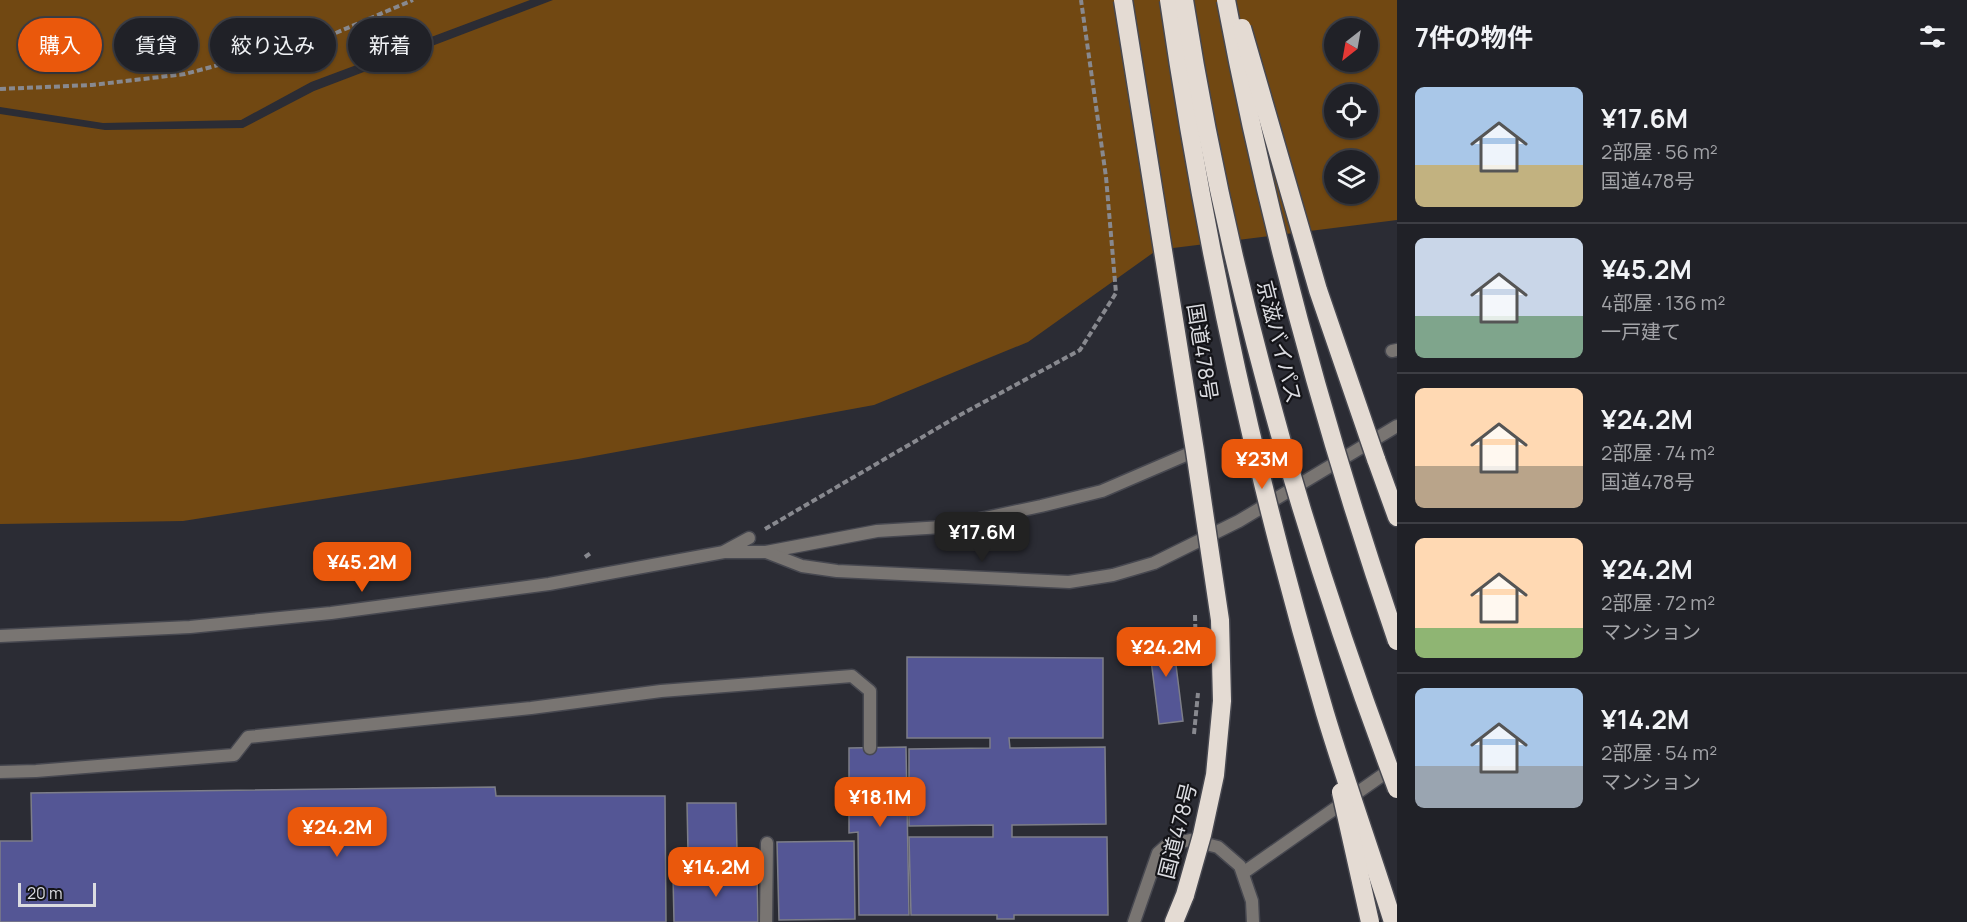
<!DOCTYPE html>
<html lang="ja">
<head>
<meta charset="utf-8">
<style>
  body { margin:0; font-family:Manrope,"Noto Sans JP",sans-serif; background:#2d2e33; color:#f1f3f6; height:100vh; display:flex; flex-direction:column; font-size:22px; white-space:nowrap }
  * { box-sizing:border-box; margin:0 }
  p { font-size:20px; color:#a2a3a7 }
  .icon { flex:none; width:33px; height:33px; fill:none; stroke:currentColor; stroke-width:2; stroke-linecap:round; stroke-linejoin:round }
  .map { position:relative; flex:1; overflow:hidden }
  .panel { display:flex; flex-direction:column; background:#202127; width:570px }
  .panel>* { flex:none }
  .banner { position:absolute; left:18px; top:18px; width:570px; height:54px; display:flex; gap:12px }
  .needle { width:39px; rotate:211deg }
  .controls { position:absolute; left:1324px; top:18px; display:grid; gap:12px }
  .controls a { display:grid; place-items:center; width:54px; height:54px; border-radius:50%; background:#202127; box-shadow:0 2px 4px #0004,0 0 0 2px #3d3e44; font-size:30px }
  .scale { position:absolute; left:18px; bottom:15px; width:78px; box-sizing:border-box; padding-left:6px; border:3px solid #dbdce1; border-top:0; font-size:16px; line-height:21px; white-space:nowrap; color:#dbdce1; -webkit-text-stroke:4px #141418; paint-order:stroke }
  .price { position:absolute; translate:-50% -51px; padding:0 14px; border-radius:12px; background:#ea580c; color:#fff; font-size:20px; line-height:39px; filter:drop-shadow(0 2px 3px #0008) }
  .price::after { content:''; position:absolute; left:50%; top:36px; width:18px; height:14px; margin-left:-9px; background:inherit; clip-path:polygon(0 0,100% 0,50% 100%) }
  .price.current { background:#222; color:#fff }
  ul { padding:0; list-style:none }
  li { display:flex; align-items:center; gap:18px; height:150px; padding:0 18px }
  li+li { border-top:2px solid #3d3e44 }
  li span { display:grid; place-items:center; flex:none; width:168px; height:120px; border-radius:9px; color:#555 }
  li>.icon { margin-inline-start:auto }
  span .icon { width:72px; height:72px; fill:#fffc; stroke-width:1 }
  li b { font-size:26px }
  h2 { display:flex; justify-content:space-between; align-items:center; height:72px; padding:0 18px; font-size:26px }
  .tag { padding:0 21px; border-radius:27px; background:#202127; box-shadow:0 2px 4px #0004,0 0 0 2px #3d3e44; font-size:21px; line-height:54px }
  .tag.current { background:#ea580c; color:#fff }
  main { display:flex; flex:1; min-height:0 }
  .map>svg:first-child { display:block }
</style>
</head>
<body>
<main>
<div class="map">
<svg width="1397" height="922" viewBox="0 0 1397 922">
  <rect width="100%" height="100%" fill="#2b2c34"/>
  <g fill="#714812" fill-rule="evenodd">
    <polygon points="0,0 530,0 311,82 241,120 103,123 0,107"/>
    <path d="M553 0H1397V220L1157 250 1028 342 874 405 578 459 183 521 0 524V114L105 130 243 128 314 91ZM1335 28H1368V62H1335ZM1335 94H1368V128H1335ZM1335 160H1368V194H1335Z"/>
  </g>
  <g fill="#545695" stroke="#7d7e88" stroke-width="1.5">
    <polygon points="1172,633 1183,721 1159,724 1148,636"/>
    <polygon points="907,657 1103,658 1103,738 1009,738 1010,748 1105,747 1106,824 1012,825 1012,837 1107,837 1108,915 1014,915 1014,919 997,919 997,915 911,915 909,837 993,837 993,825 909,826 909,749 990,748 990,738 907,738"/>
    <polygon points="906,747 909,915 859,915 858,832 849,833 849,748"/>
    <polygon points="495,787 496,796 665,796 666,922 0,922 0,841 32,841 31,793"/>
    <polygon points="687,803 736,803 737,851 688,852"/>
    <polygon points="854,841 855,919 779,920 777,842"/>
    <rect x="733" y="856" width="20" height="16"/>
    <polygon points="757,873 758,922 674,922 673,876"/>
  </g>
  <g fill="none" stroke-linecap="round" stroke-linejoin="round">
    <defs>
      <g id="lane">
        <polyline points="766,552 877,531 943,527 1041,506 1102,491 1195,451"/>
        <polyline points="0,772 36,771 234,755 248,737 531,708 661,691 852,676 870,691 870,748"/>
        <polyline points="1243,873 1394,767"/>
        <polyline points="766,922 767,843"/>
        <polyline points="1134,922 1158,853 1167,845 1190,840 1218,847 1240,866 1252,901 1253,922"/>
      </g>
      <g id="street">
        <polyline points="1392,351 1397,350"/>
        <polyline points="725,551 749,538"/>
        <polyline points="0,636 190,627 331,613 549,584 724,552 766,552 802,566 837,571 1069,582 1113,575 1154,563 1239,521 1397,426"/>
      </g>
      <g id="highway">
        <polyline points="1376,459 1397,517"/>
        <polyline points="1174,922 1185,895"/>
      </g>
    </defs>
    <use href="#lane" stroke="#474850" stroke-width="15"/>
    <use href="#street" stroke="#474850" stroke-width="15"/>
    <use href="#highway" stroke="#474850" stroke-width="21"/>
    <g stroke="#88898f" stroke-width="4" stroke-dasharray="6 3" stroke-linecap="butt">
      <polyline points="0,89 92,85 185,74 331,35 413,0"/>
      <polyline points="765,529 960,415 1080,350 1116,293 1106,177 1081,0"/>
      <polyline points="585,557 592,552"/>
    </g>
    <use href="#lane" stroke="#797572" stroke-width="12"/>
    <use href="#street" stroke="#797572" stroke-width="12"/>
    <use href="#highway" stroke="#e4dbd3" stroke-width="18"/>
    <defs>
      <g id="highway-bridge">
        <polyline points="1123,0 1195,451 1220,620 1222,701 1215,775 1202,835 1185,895"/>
        <path d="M1169 0C1204 241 1256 480 1325 713 1346 783 1371 852 1393 922"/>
        <path d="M1184 0C1226 269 1301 534 1397 789"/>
        <path d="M1226 0C1267 218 1325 432 1397 641"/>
        <polyline points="1242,28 1318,290 1376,459"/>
        <polyline points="1341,792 1370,922"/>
      </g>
    </defs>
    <use href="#highway-bridge" stroke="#474850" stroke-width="21" stroke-linecap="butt"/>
    <g stroke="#88898f" stroke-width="4" stroke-dasharray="6 3" stroke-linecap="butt">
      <polyline points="1195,615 1196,656"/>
      <polyline points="1194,734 1198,693"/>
    </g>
    <use href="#highway-bridge" stroke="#e4dbd3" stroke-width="18"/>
  </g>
  <g text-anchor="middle" stroke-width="4.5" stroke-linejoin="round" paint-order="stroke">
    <g font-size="21" fill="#dbdce1" stroke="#141418">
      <text transform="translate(1279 342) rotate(76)" y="7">京滋バイパス</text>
      <text transform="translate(1202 352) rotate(81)" y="7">国道478号</text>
      <text transform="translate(1178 831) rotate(-76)" y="7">国道478号</text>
    </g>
  </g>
</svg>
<div class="controls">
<a><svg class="needle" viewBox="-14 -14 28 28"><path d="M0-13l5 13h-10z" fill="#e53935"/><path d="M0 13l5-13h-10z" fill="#a2a3a7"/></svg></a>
<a><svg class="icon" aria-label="locate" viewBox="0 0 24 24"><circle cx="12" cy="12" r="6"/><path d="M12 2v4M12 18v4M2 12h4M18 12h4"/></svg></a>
<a><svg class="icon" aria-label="layers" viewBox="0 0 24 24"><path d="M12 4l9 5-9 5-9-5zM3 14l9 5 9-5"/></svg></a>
</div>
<div class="scale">20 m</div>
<b class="price" style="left:1262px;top:490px">¥23M</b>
<b class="price current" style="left:982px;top:563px">¥17.6M</b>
<b class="price" style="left:362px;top:593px">¥45.2M</b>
<b class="price" style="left:1166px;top:678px">¥24.2M</b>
<b class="price" style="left:880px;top:828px">¥18.1M</b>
<b class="price" style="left:337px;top:858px">¥24.2M</b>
<b class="price" style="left:716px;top:898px">¥14.2M</b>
<div class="banner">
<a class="tag current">購入</a>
<a class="tag">賃貸</a>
<a class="tag">絞り込み</a>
<a class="tag">新着</a>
</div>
</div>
<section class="panel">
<h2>7件の物件<svg class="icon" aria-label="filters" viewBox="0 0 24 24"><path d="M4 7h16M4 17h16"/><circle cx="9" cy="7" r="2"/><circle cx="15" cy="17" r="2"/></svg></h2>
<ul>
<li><span style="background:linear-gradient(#a9c7e8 65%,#c2b280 0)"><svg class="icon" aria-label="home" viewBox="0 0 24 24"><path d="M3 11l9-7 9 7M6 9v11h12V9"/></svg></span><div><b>¥17.6M</b><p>2部屋 · 56 m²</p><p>国道478号</p></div></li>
<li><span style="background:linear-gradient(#c9d6e8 65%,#7fa58c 0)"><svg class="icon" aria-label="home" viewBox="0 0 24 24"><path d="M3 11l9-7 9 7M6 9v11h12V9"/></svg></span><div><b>¥45.2M</b><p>4部屋 · 136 m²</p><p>一戸建て</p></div></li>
<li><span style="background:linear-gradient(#ffd9b3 65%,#b9a48a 0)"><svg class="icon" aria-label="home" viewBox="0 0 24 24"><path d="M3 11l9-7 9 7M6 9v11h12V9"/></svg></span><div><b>¥24.2M</b><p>2部屋 · 74 m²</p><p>国道478号</p></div></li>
<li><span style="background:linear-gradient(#ffd9b3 75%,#8fb573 0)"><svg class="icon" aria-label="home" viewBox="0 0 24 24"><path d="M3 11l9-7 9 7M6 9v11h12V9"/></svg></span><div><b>¥24.2M</b><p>2部屋 · 72 m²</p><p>マンション</p></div></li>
<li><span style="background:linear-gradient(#a9c7e8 65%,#9aa5b1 0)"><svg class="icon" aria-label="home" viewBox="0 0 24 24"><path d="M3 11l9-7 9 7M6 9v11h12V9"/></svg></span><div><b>¥14.2M</b><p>2部屋 · 54 m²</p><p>マンション</p></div></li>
</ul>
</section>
</main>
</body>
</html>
